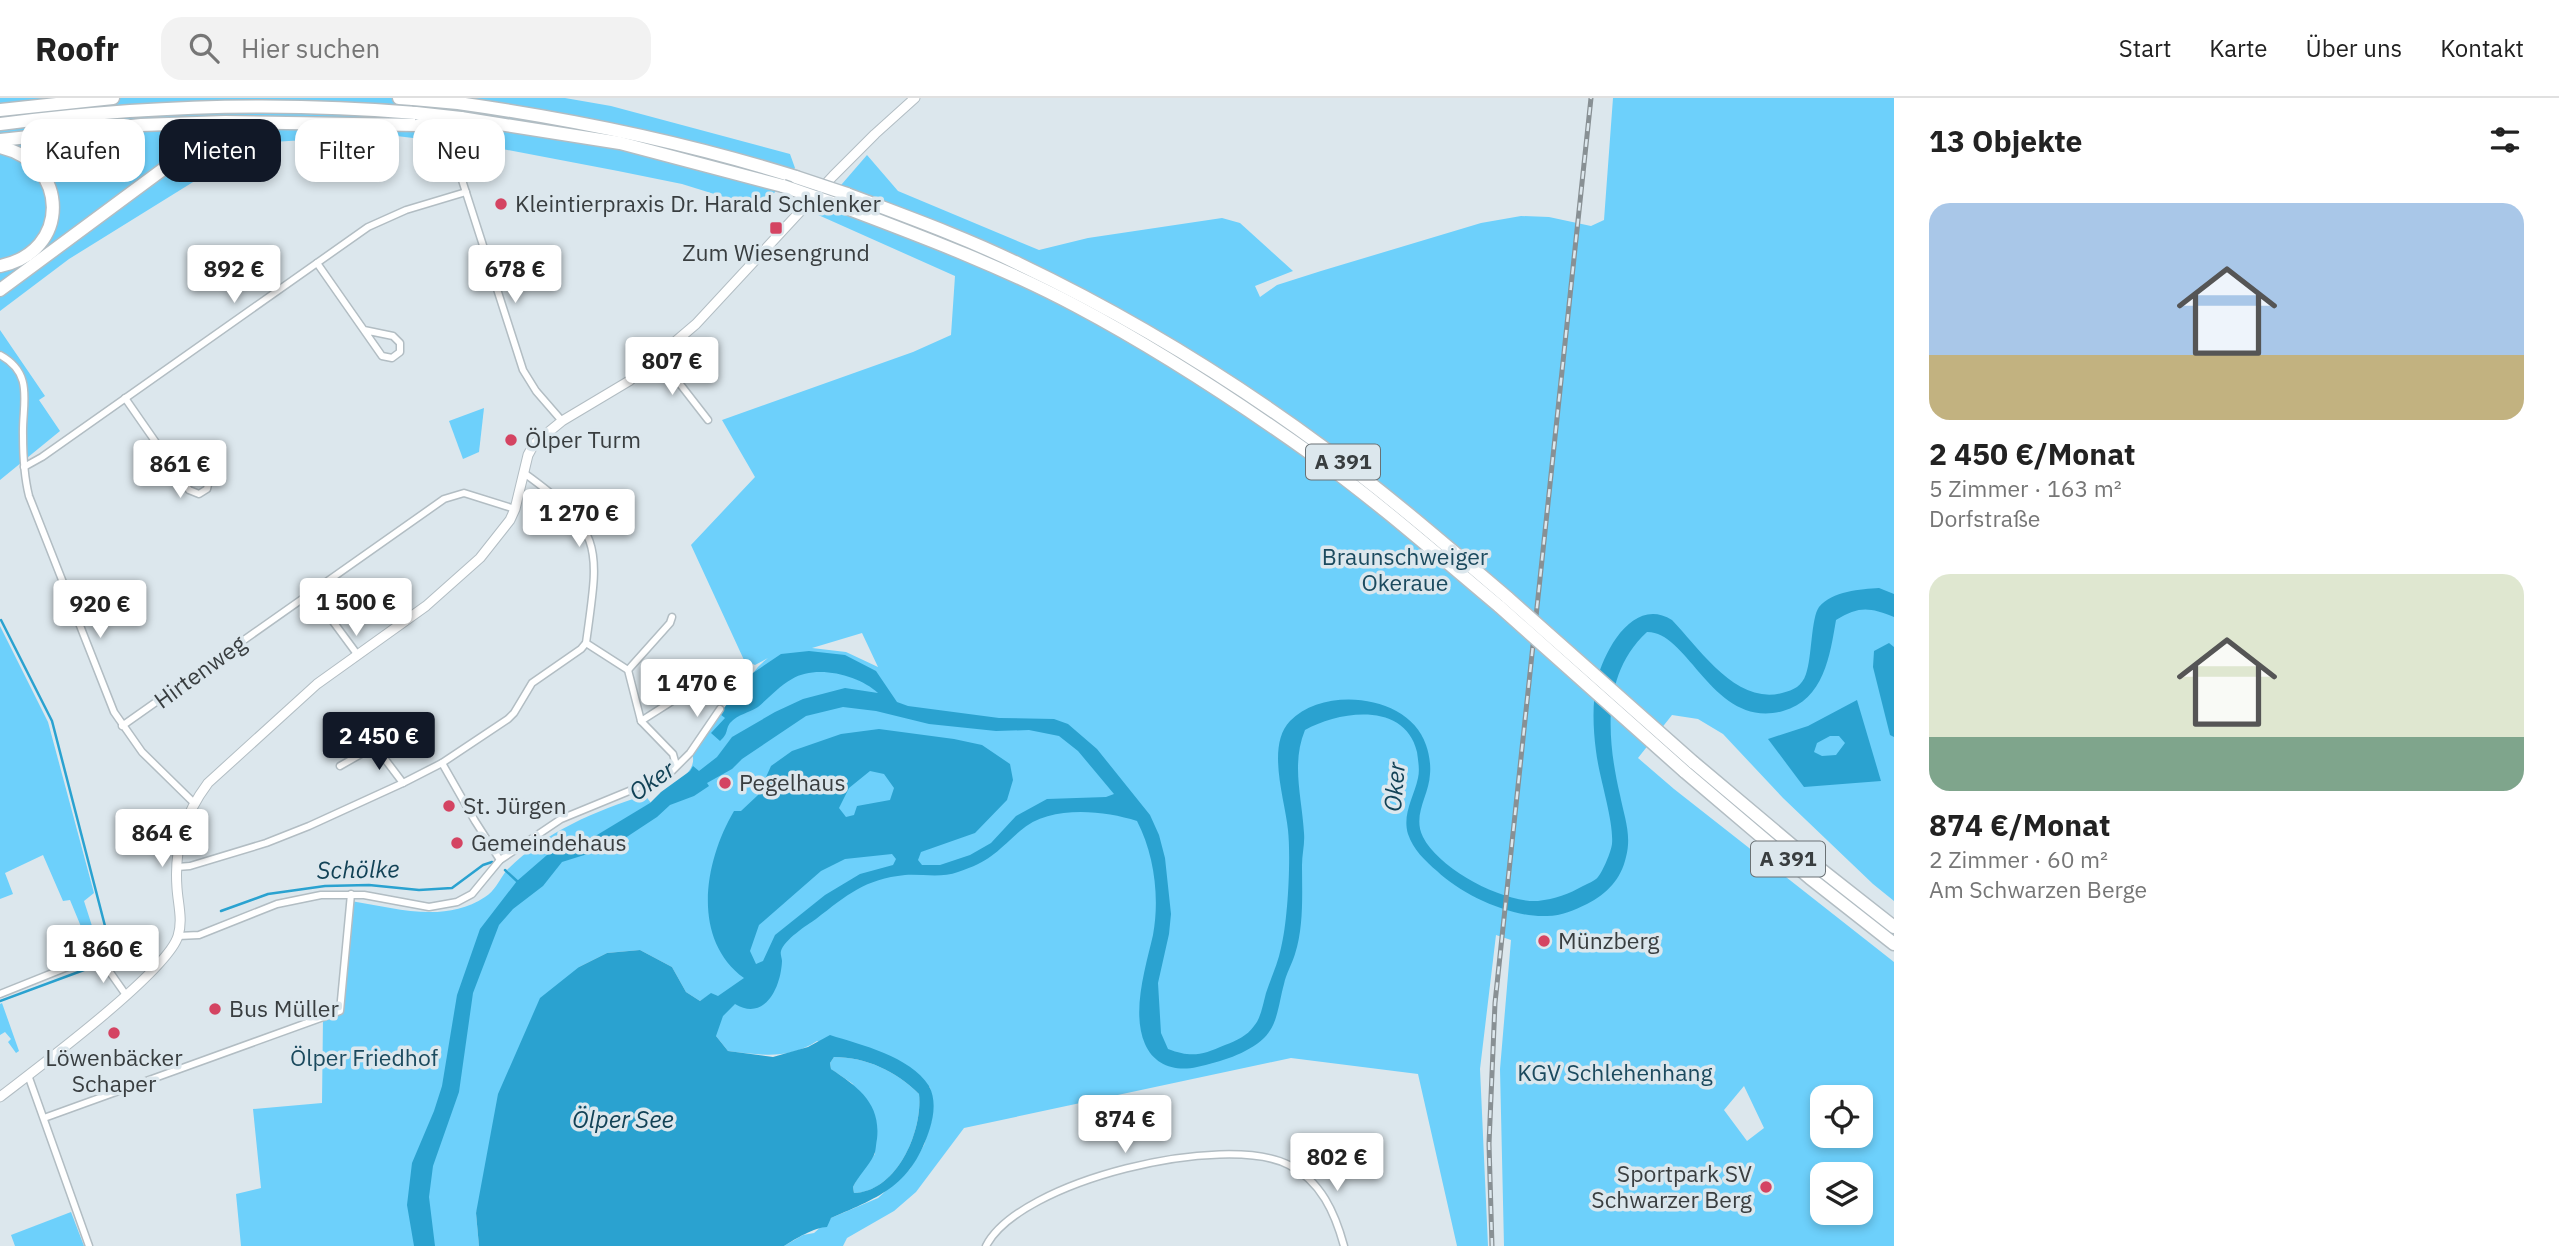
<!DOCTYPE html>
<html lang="de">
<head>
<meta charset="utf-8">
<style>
  body { margin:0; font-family:"IBM Plex Sans",sans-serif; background:#f2f2f2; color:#222; height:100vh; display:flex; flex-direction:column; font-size:26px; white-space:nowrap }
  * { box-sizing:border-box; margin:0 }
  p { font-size:23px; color:#767676 }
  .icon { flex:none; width:38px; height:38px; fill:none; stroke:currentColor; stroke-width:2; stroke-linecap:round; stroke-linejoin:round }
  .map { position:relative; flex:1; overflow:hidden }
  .panel { display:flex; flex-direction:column; background:#fff; width:665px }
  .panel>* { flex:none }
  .banner { position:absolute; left:21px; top:21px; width:665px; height:63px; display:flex; gap:14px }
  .buttons { position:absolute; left:1810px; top:987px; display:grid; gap:14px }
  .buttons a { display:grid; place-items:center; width:63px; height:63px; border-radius:14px; background:#fff; box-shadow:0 4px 10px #0003; font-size:35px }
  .price { position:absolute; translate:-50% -60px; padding:0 16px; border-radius:7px; background:#fff; color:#222; font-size:23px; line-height:46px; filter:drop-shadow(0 2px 4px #0008) }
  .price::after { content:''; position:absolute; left:50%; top:42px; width:21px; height:16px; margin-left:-10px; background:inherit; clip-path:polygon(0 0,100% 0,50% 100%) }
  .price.on { background:#111827; color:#fff }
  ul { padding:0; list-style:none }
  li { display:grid; align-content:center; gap:14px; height:371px; padding:0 35px }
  li span { display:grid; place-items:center; height:217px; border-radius:21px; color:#555 }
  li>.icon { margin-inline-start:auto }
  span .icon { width:126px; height:126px; fill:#fffc; stroke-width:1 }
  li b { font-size:30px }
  h2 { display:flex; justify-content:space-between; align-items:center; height:84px; padding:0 35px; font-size:30px }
  .pill { padding:0 24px; border-radius:21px; background:#fff; box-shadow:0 4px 10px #0003; font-size:24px; line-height:63px }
  .pill.on { background:#111827; color:#fff }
  header { display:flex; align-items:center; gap:42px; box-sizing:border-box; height:98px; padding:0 35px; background:#fff; border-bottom:2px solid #e0e0e0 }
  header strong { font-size:33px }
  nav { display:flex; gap:38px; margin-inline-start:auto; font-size:24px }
  .search { width:490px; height:63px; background:#f2f2f2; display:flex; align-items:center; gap:18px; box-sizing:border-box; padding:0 24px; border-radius:21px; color:#767676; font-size:26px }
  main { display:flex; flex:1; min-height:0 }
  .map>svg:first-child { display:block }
</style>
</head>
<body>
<header>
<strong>Roofr</strong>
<div class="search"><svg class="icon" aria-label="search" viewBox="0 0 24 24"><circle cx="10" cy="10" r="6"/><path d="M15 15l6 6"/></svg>Hier suchen</div>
<nav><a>Start</a><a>Karte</a><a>Über uns</a><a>Kontakt</a></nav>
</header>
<main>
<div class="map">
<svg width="1894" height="1148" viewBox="0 0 1894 1148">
  <rect width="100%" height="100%" fill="#dce7ed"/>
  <g fill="#6dd0fb" fill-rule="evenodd">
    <polygon points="0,0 565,0 611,8 790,56 795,70 770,100 740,104 682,86 618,73 497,50 388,37 256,45 69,161 0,213"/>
    <path d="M1613 0H1894V803L1873 786 1783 700 1723 636 1698 621 1672 617 1638 660 1674 691 1894 864V1148H1504L1500 971 1511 842 1496 837 1480 971 1488 1148H1457L1418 976 1291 960 964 1030 916 1094 894 1113 847 1140 843 1148H784L803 1137 814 1135 831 1120 878 1100 910 1071 924 1047 932 1021 930 989 817 943C788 962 761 957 728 953L716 938 711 896 700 903 686 894 672 869 640 852 607 855 579 869 476 1115 479 1148H241L236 1096 261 1090 253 1011 322 1005 323 919 340 913 351 803C396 810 444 826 485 799 494 794 500 781 506 773L517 782 507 772C545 734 595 713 645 697L651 705C664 691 700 677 692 655 704 639 715 620 728 605 733 599 742 597 745 590 751 577 756 569 768 560L755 567 744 562 691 447 755 379 722 322 913 254 951 237 955 178 816 116 867 57 898 93 1039 152 1088 140 1222 120 1240 125 1293 173 1255 188 1260 199 1277 187 1321 173 1481 125 1521 118 1549 119 1591 128 1604 122ZM862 535 878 569 846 554 812 550ZM1744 988 1764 1030 1747 1043 1724 1012ZM1822 999H1860V1038H1822ZM1822 1076H1860V1115H1822Z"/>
    <polygon points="0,232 45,298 39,302 60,333 0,382"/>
    <polygon points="484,310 479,354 463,361 449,323"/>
    <polygon points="0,528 48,624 94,795 84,803 92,828 82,831 70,802 63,803 43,757 5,775 13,796 0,801"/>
    <polygon points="2,905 19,953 16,955 8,944 11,941 5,934 0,937 0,906"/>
    <path d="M834 959C866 959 896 973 919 996 923 1033 897 1094 854 1095L853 1089 860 1075 875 1056 853 986 831 971 830 965Z"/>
    <polygon points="71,1114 84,1148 15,1148 11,1137"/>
  </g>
  <g fill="#2aa2d0" fill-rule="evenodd">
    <path d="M1879 490 1894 496V519C1869 509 1859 508 1836 522 1830 557 1824 602 1783 613 1713 632 1689 533 1647 534 1601 576 1607 641 1620 697 1624 718 1632 737 1626 759 1621 781 1607 796 1587 806 1574 812 1562 818 1547 818 1512 820 1462 797 1437 773 1425 763 1413 751 1408 736 1402 716 1414 699 1418 680 1420 672 1418 662 1417 654 1405 603 1339 613 1305 632 1291 666 1302 699 1304 735 1305 746 1302 756 1302 767 1302 796 1304 828 1295 856 1292 866 1286 876 1284 886 1279 903 1278 927 1264 940 1247 956 1220 964 1197 969 1175 974 1154 967 1145 946 1131 914 1146 868 1153 837 1160 799 1154 756 1137 723 1102 712 1049 707 1020 733 995 755 991 763 958 774 942 780 923 776 905 777 865 781 847 797 816 821 807 827 784 842 781 853 780 856 782 860 782 863 781 889 765 924 735 906L723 918 716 938 728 953 773 959 808 949 830 937C861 947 910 958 929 988 936 1001 934 1017 930 1030 912 1087 882 1098 831 1120L827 1129C815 1129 795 1141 784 1148H479L476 1115 498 996 540 900 579 869 607 855 640 852 672 869 686 894 700 903 711 895 718 898 744 880C691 841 704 764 734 713H741L758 697 771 668 792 653 841 636 879 631 954 641 982 647 1010 666 1013 682 1007 702 975 735 921 754 918 762 922 767H940L970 757 991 745 1016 718 1047 701 1106 699 1114 696 1078 653 1059 638 1029 632 996 633 929 626 876 613 843 609 806 618 742 661 732 671 707 685 709 688 694 698 670 707 657 719 613 748 562 764 543 788 513 811 499 827 473 895 459 994 433 1068 429 1099 435 1148H414L407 1107 412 1065 434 1013 442 988 457 897 480 831 517 783 547 757 558 751 597 737 650 705 661 694 690 673 693 668 699 673 717 659 732 639 775 614 803 601 845 590 878 595C859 577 816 566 792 581 779 588 769 600 758 609 749 615 738 616 730 625 725 632 729 635 720 643L711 635 725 620 720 616 730 602 745 591 750 577 781 556 809 553 845 557 876 573 897 604 908 608 999 620 1054 621 1068 626 1097 651 1150 717 1159 737 1165 760 1171 816 1169 836 1158 885 1161 935 1168 951C1192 960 1202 957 1225 947 1236 943 1247 938 1254 928 1261 920 1263 906 1266 895 1271 880 1278 865 1281 850 1288 823 1291 760 1288 732 1285 701 1266 648 1290 623 1325 587 1410 597 1426 647 1429 655 1431 667 1430 676 1429 698 1412 717 1423 739 1439 771 1503 805 1538 803 1555 801 1569 796 1583 788 1587 786 1595 783 1598 779 1603 773 1611 754 1612 746 1614 723 1599 679 1596 653 1593 630 1592 605 1597 582 1605 551 1634 498 1672 522 1700 551 1736 607 1782 595 1794 592 1802 588 1806 576 1812 559 1811 520 1819 509 1832 493 1861 491 1879 490ZM870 673 884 676 894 690 890 702 857 708 854 717 846 719 839 710 849 690ZM892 756 896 761 893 767 860 776 825 797 775 837 763 863 756 866 750 853 759 827 821 773 845 761ZM834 959C866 959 896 973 919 996 923 1033 897 1094 854 1095L853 1089C858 1078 869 1068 874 1057 876 1053 876 1045 877 1041 881 1005 858 989 831 971L830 965Z"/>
    <polygon points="1889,545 1894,549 1894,639 1890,637 1873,569 1874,553"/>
    <path d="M1857 602 1881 683 1804 689 1768 641 1808 628ZM1830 638H1839L1845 645 1836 657 1822 658 1814 654 1817 645Z"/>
  </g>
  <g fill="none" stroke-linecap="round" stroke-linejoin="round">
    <g stroke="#2aa2d0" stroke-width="2.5">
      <polyline points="1,522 52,623 105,828"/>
      <polyline points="505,772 518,784"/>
      <polyline points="221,813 268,796 325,788 369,787 419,792 452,790 483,767 492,764"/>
      <polyline points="0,903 92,869"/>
    </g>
    <defs>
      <g id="street">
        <polyline points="445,29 523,272 536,293 562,323"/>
        <polyline points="317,165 382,258 392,260 400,254 400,245 393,238 364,232"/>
        <path d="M0 257C35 276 22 305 23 337 23 358 24 378 29 398L114 614 142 654 193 704"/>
        <polyline points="659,259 708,322"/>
        <polyline points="125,300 189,392 199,396 207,391 209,382 204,375 172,368"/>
        <polyline points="24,369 42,359 368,129 406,112 466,94"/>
        <polyline points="312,495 357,556"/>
        <polyline points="586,545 628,572 641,623 673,656 676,667"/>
        <polyline points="628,572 670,525 672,519"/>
        <polyline points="641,623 674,602 695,583"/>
        <polyline points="122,628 444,401 464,395 515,411"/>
        <polyline points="442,665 475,723 500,762"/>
        <polyline points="340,668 375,648 403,685"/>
        <path d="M177 769 190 768 266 745 309 728 403 685 442 665 508 621 514 615 532 585 581 551 586 545C599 450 606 434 524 375"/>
        <polyline points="178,838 199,837 277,806 321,797 364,797 429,809 457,804 472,796 500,762 561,721 668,677 690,655 720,611"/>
        <polyline points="0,896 95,858 100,860 126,897"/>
        <polyline points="28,977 89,1148"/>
        <polyline points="44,1020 340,913 351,796"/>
        <path d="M986 1148C1020 1082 1225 1034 1289 1067 1321 1083 1335 1115 1344 1148"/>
      </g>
      <path id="secondary" d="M0 999C36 971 167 874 178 838 183 822 178 806 177 790 174 750 184 717 208 685L317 586 426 508 480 460 510 422 515 411 528 357 534 346 562 323 629 283 696 226 833 78 875 36 915 0"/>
      <g id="highway">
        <polyline points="399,0 413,1"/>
        <path d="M458 5C572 21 685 44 796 79"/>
        <polyline points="0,12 113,0"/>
        <polyline points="461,20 620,45 783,88"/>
        <path d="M0 26C138 8 277 3 416 15"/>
        <polyline points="0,42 141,27 225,24 419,27"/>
        <path d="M0 49C70 65 71 154 0 168"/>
        <path d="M847 96C905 118 964 139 1019 166 1126 217 1228 279 1323 349 1387 396 1447 448 1508 500"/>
        <path d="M841 108C920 138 1001 168 1076 208 1159 252 1238 304 1314 358 1379 405 1439 458 1500 509"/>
        <polyline points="0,192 181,58 218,40 261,30"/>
        <polyline points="1693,664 1819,770 1894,829"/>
        <polyline points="1684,673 1810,780 1894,846"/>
      </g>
    </defs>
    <use href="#street" stroke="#b2bdc3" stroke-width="9"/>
    <use href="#secondary" stroke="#b2bdc3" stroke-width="11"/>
    <use href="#highway" stroke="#b2bdc3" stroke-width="15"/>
    <use href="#street" stroke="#fff" stroke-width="6"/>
    <use href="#secondary" stroke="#fff" stroke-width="9"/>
    <use href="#highway" stroke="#fff" stroke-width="12"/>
    <defs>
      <polyline id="rail" points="1492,1148 1489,1046 1495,905 1591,0"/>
    </defs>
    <use href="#rail" stroke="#889094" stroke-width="5"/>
    <use href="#rail" stroke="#dce7ed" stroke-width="2.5" stroke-dasharray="8" stroke-linecap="butt"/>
    <defs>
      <g id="highway-bridge">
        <polyline points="413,1 458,5"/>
        <polyline points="416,15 461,20"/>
        <polyline points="419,27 463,29"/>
        <polyline points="796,79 847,96"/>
        <polyline points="783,88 841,108"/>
        <polyline points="1508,500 1693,664"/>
        <polyline points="1500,509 1684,673"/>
      </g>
    </defs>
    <use href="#highway-bridge" stroke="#b2bdc3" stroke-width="15" stroke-linecap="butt"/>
    <use href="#highway-bridge" stroke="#fff" stroke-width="12"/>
  </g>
  <g fill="#d44462" stroke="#dce7ed" stroke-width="2.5">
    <circle cx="501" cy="106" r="7"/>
    <rect x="769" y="123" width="14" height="14" rx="3.5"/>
    <circle cx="511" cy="342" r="7"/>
    <circle cx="725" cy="685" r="7"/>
    <circle cx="449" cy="708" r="7"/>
    <circle cx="457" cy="745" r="7"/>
    <circle cx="1544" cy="843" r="7"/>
    <circle cx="215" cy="911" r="7"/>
    <circle cx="114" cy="935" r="7"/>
    <circle cx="1766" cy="1089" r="7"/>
  </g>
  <g text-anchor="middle" stroke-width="7" stroke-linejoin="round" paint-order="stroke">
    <g fill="#dce7ed" stroke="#6a7174" stroke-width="2">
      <rect x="1306" y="346.5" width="74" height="35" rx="5"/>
      <rect x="1751" y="743.5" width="74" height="35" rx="5"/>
    </g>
    <g font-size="21" font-weight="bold" fill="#393e40">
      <text x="1343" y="371">A 391</text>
      <text x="1788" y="768">A 391</text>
    </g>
    <g font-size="23" fill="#393e40" stroke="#dce7ed" text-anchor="start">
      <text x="515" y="114">Kleintierpraxis Dr. Harald Schlenker</text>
      <text x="776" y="163" text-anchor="middle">Zum Wiesengrund</text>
      <text x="525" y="350">Ölper Turm</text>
      <text x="739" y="693">Pegelhaus</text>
      <text x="463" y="716">St. Jürgen</text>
      <text x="471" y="753">Gemeindehaus</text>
      <text x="1558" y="851">Münzberg</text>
      <text x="229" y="919">Bus Müller</text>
      <text x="114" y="968" text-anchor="middle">Löwenbäcker<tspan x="114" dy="26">Schaper</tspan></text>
      <text x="1752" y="1084" text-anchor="end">Sportpark SV<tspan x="1752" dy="26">Schwarzer Berg</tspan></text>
    </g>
    <g font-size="23" fill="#1b4a5e" stroke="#dce7ed">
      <text x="1405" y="467">Braunschweiger<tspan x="1405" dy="26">Okeraue</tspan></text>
      <text x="364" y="968">Ölper Friedhof</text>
      <text x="1615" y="983">KGV Schlehenhang</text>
    </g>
    <g font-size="23" fill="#393e40" stroke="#dce7ed">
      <text transform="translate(200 574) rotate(-36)" y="8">Hirtenweg</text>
    </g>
    <g font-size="24" font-style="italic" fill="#124256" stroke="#dce7ed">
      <text transform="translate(652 683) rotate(-35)" y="8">Oker</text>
      <text transform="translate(1395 689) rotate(-85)" y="8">Oker</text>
      <text transform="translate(358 772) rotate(-1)" y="8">Schölke</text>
      <text x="623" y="1030">Ölper See</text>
    </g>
  </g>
</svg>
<div class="buttons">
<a><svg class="icon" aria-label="locate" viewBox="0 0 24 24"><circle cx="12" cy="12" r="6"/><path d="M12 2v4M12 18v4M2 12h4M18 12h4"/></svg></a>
<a><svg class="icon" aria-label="layers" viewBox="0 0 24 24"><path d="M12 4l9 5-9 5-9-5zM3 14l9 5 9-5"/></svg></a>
</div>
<b class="price" style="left:234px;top:207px">892 €</b>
<b class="price" style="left:515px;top:207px">678 €</b>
<b class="price" style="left:672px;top:299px">807 €</b>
<b class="price" style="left:180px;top:402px">861 €</b>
<b class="price" style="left:579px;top:451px">1 270 €</b>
<b class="price" style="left:356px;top:540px">1 500 €</b>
<b class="price" style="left:100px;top:542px">920 €</b>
<b class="price" style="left:697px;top:621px">1 470 €</b>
<b class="price on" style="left:379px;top:674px">2 450 €</b>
<b class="price" style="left:162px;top:771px">864 €</b>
<b class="price" style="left:103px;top:887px">1 860 €</b>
<b class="price" style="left:1125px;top:1057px">874 €</b>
<b class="price" style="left:1337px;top:1095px">802 €</b>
<div class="banner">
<a class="pill">Kaufen</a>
<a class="pill on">Mieten</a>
<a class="pill">Filter</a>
<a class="pill">Neu</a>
</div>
</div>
<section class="panel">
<h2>13 Objekte<svg class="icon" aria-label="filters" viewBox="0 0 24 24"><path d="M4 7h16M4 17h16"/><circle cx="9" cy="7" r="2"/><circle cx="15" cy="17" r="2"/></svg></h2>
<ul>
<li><span style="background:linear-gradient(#a9c7e8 70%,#c2b280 0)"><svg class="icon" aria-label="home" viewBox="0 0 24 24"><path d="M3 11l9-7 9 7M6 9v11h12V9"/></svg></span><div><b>2 450 €/Monat</b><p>5 Zimmer · 163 m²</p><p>Dorfstraße</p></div></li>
<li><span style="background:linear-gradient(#dfe7d0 75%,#7fa58c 0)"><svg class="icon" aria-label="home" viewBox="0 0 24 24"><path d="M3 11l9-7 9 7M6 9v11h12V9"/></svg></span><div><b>874 €/Monat</b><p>2 Zimmer · 60 m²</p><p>Am Schwarzen Berge</p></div></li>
</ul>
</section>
</main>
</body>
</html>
